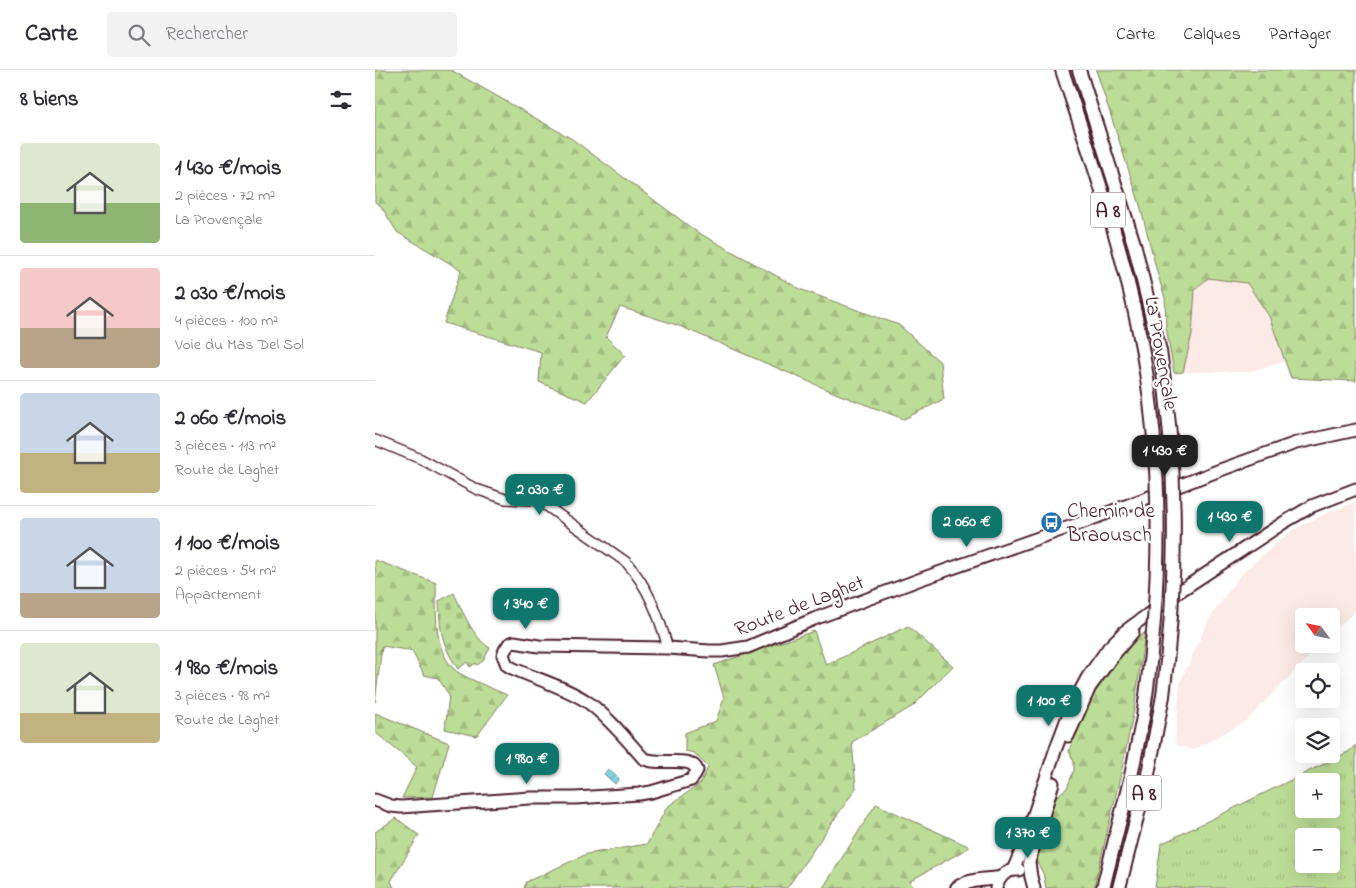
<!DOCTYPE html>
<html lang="fr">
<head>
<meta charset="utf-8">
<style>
  body { margin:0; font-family:"Indie Flower",sans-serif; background:#f2f2f3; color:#2b2b33; height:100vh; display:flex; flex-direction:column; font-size:19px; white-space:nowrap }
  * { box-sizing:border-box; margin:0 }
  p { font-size:16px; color:#7c7c81 }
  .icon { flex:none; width:28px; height:28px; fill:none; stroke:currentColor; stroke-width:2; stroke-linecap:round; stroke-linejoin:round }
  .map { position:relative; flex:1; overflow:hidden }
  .side { display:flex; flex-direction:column; background:#fff; width:375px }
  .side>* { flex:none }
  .needle { width:32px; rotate:303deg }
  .tools { position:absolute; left:920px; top:538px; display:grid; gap:10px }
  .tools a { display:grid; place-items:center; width:45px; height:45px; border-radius:5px; background:#fff; box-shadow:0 5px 20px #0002; font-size:25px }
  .price { position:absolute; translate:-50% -42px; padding:0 11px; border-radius:10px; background:#0f766e; color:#fff; font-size:16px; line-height:32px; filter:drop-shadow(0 1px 2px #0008) }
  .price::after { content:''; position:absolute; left:50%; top:30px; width:15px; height:11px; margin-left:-8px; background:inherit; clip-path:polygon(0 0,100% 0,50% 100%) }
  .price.current { background:#222; color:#fff }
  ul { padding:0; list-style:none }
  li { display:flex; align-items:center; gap:15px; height:125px; padding:0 20px }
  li+li { border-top:1px solid #e1e1e2 }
  li span { display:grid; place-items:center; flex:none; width:140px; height:100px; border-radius:5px; color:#555 }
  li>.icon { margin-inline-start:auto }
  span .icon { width:60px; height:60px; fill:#fffc; stroke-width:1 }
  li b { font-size:21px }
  h2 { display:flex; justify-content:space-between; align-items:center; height:60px; padding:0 20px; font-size:21px }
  header { display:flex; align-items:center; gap:30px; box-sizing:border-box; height:70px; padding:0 25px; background:#fff; border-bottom:1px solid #e1e1e2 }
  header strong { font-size:24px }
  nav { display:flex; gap:28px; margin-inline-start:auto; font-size:18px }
  .search { width:350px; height:45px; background:#f2f2f3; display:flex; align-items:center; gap:12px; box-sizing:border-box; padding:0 18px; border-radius:5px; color:#7c7c81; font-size:19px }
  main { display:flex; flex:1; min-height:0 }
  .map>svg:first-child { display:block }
</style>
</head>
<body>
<header>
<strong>Carte</strong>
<div class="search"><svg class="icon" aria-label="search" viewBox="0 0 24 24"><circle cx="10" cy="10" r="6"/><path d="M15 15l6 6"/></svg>Rechercher</div>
<nav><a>Carte</a><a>Calques</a><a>Partager</a></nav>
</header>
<main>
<section class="side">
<h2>8 biens<svg class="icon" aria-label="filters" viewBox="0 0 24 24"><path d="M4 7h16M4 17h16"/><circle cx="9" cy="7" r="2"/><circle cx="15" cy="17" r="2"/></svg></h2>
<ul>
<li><span style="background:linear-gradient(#dfe7d0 60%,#8fb573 0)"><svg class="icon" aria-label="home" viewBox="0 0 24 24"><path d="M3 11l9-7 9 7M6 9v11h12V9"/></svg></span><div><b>1 430 €/mois</b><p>2 pièces · 72 m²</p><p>La Provençale</p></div></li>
<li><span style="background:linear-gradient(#f6c9c9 60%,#b9a48a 0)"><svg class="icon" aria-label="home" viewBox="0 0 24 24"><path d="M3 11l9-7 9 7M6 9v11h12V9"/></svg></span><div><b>2 030 €/mois</b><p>4 pièces · 100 m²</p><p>Voie du Mas Del Sol</p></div></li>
<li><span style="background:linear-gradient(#c9d6e8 60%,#c2b280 0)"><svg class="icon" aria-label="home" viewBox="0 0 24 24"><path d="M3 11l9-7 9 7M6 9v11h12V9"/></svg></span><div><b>2 060 €/mois</b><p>3 pièces · 113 m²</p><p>Route de Laghet</p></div></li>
<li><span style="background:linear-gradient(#c9d6e8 75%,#b9a48a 0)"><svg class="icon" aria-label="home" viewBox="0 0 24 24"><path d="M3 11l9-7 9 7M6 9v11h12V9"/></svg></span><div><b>1 100 €/mois</b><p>2 pièces · 54 m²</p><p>Appartement</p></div></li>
<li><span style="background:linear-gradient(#dfe7d0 70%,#c2b280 0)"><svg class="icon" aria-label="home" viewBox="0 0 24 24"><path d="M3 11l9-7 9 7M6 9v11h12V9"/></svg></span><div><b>1 980 €/mois</b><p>3 pièces · 98 m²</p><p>Route de Laghet</p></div></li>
</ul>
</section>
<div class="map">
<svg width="981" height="818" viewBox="0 0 981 818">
  <defs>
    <pattern id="forest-firs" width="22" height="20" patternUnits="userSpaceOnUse" patternTransform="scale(1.25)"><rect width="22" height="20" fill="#bcdd97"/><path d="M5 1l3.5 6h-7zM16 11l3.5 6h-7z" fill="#a3bd82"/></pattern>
    <pattern id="cemetery-stones" width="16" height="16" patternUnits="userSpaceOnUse" patternTransform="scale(1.25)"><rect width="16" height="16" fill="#bcdd97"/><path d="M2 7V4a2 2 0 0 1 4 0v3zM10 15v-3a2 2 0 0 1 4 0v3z" fill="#a3bd82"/></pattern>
    <pattern id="park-tufts" width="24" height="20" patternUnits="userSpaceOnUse" patternTransform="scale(1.25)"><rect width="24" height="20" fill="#bcdd97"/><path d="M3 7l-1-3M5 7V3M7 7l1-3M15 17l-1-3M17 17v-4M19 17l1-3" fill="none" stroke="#a3bd82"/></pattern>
    <pattern id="water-waves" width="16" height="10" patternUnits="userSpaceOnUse" patternTransform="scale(1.25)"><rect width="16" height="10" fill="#85d4e3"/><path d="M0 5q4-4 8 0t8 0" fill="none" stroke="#74b6c3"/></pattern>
  </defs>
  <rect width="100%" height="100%" fill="#fff"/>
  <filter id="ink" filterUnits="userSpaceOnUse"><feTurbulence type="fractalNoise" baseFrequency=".02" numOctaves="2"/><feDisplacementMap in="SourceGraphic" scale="10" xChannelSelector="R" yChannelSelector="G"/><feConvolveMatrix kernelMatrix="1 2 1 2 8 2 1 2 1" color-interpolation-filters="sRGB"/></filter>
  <g filter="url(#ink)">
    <g fill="#fbeae6">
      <polygon points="833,208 872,213 894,246 910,291 873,302 808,302 817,264 820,219"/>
      <polygon points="981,432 981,540 956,564 956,546 929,546 929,574 946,574 871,651 818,680 800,674 805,613 834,549 866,504 916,461 952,443"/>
    </g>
    <g fill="url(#forest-firs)" stroke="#837e61">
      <polygon points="0,0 76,0 197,69 322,162 427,220 524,255 565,292 569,329 529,349 465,325 302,255 245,237 231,267 250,285 212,332 164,312 166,282 69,253 86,200 22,162 6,136 0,132"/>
      <polygon points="721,0 981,0 981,311 916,308 894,246 872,213 833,208 820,219 817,264 808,302 799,303 791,257 790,228 782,202 765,135"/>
      <path d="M0 490 61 513C62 542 57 578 80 600 88 607 121 620 132 625L102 666 70 659 74 625 63 608 49 605 37 581 7 576 0 632Z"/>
      <polygon points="533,556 578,596 538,636 477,672 481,718 412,818 149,818 151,812 212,784 272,774 292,737 326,713 333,697 319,683 310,681 310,663 341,651 349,628 339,595 439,561 451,595"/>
      <path d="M770 562 759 640 746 703 719 818H671L668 803 660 789 678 729 692 718 699 700V692L694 681C701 662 707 641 718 624 732 600 750 580 770 562Z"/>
      <polygon points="0,643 74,673 58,727 27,728 42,697 0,662"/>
      <polygon points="501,734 595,777 535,811 538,818 448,818"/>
      <polygon points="21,748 44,765 16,811 19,818 0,818 0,762"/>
    </g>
    <path fill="url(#cemetery-stones)" stroke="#837e61" d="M79 523C87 540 98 568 115 578L108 591 102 595 101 593 95 597 92 592 83 599C66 573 65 561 64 531Z"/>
    <path fill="url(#park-tufts)" stroke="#837e61" fill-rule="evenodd" d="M981 675V818H780L786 774 973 682ZM929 711H956V739H929ZM929 766H956V794H929Z"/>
    <polygon fill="url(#water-waves)" stroke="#6d8c99" points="233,699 244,709 240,714 229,704"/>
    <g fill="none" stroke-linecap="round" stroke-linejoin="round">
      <defs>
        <path id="minor" d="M0 370 46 389 101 419 130 429 158 430 166 432 251 492C273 516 284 546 293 578"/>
        <g id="major">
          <polyline points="693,666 715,617 737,587 758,562"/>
          <path d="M0 730 16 736 26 737 155 728H200L264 724 276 722 316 710 320 705 322 700C315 684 283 697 268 688 251 669 234 648 214 633 193 618 161 609 137 598L132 595 128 585 130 580 134 574 139 572 164 576 293 578 334 581H347L373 577 439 549 546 509 706 453 848 399 921 373 981 360"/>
          <polyline points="638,800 648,777 681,678 696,638 712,608 734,577 749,562 805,521 908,453 937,436 981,419"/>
          <path d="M621 818C624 806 632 799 644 800"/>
          <polyline points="659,818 656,807 654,792 678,713"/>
        </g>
        <g id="highway">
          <path d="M687 0C718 93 751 186 768 283"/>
          <polyline points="704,0 760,177 785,281"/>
          <path d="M582 818C594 809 610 810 625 808"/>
          <polyline points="728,818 756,706 768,647"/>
          <polyline points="744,818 773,704 788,626"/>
        </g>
      </defs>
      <use href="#minor" stroke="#4a1f2b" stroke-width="12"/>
      <use href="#major" stroke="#4a1f2b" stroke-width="15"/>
      <use href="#highway" stroke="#4a1f2b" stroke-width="16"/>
      <use href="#minor" stroke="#fff" stroke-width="9"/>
      <use href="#major" stroke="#fff" stroke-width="11"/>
      <use href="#highway" stroke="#fff" stroke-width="12"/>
      <defs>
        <g id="highway-bridge">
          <path d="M785 281C803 396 803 511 788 626"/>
          <path d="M768 647C786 526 789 404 768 283"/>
        </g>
      </defs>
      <use href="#highway-bridge" stroke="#4a1f2b" stroke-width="16" stroke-linecap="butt"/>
      <use href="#highway-bridge" stroke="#fff" stroke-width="12"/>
    </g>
  </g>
  <defs>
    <symbol id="bus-disc" viewBox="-11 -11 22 22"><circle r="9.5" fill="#1f6fb2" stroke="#fff"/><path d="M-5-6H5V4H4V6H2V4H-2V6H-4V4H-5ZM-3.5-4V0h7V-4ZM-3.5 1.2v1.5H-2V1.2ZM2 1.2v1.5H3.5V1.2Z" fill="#fff"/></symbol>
  </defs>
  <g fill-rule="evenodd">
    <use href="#bus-disc" x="664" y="440" width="25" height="25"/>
  </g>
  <g text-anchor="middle" stroke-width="4.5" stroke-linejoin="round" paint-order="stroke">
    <g fill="#fff" stroke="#80626b" stroke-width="1">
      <rect x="715.5" y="122.5" width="35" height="35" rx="4"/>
      <rect x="751.5" y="705.5" width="35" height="35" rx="4"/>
    </g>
    <g font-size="20" font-weight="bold" fill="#4a1f2b">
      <text x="733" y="147">A 8</text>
      <text x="769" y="730">A 8</text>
    </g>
    <g font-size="21" fill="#4a1f2b" stroke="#fff">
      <text transform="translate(787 283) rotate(80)" y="7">La Provençale</text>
      <text transform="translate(424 535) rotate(-21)" y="7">Route de Laghet</text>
    </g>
    <g font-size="21" fill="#4a1f2b" stroke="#fff" text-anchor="start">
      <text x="692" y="447">Chemin de<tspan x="692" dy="24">Braousch</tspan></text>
    </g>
  </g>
</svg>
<div class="tools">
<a><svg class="needle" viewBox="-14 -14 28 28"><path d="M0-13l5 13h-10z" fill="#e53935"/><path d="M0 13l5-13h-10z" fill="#7c7c81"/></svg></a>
<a><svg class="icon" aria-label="locate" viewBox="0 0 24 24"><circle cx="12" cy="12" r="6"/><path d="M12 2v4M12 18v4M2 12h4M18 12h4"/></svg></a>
<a><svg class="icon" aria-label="layers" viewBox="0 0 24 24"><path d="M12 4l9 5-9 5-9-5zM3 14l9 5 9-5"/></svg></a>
<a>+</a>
<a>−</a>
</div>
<b class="price current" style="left:790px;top:407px">1 430 €</b>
<b class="price" style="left:165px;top:446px">2 030 €</b>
<b class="price" style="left:855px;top:473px">1 430 €</b>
<b class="price" style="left:592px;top:478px">2 060 €</b>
<b class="price" style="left:151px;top:560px">1 340 €</b>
<b class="price" style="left:674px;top:657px">1 100 €</b>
<b class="price" style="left:152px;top:715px">1 980 €</b>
<b class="price" style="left:653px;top:789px">1 370 €</b>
</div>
</main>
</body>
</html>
